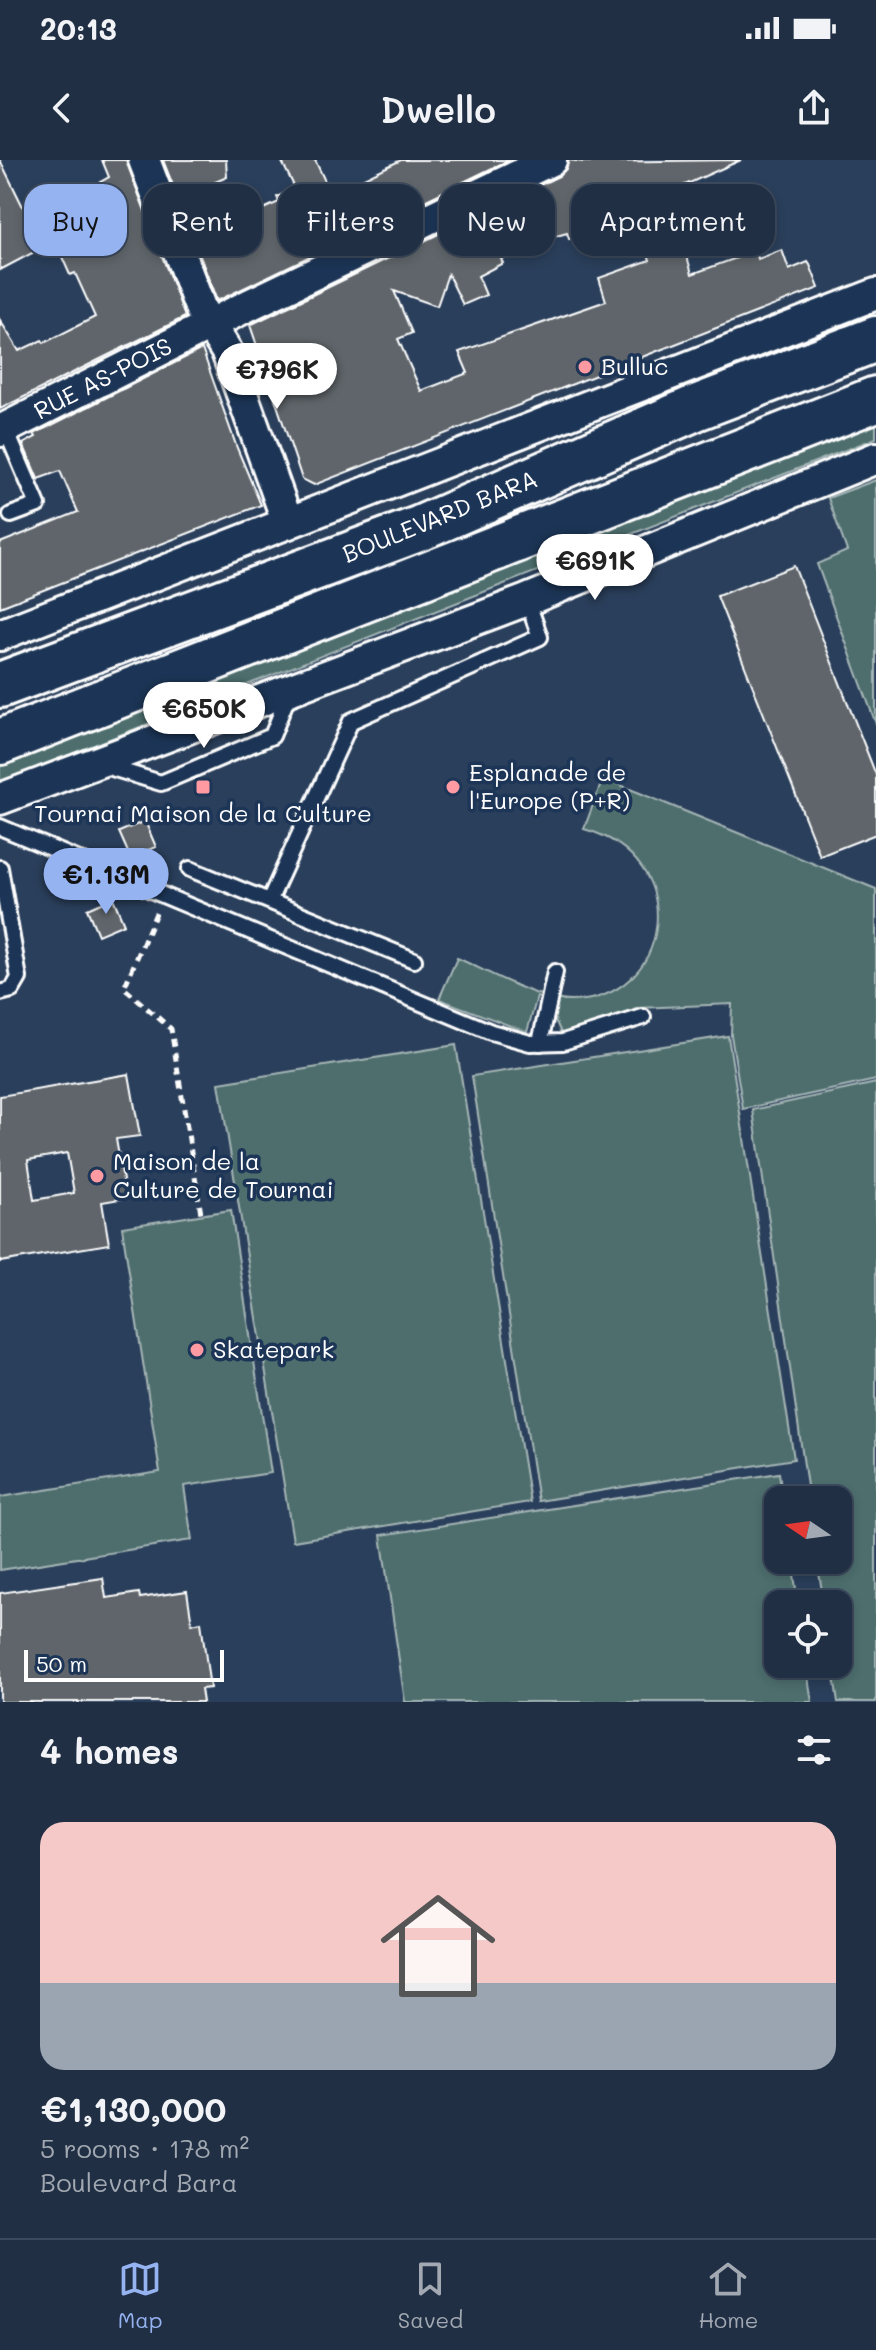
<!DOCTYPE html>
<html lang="en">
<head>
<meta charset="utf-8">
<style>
  body { margin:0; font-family:Mali,sans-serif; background:#2d3b4f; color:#f1f3f6; height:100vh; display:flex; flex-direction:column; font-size:30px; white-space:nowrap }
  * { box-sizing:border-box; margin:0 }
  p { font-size:26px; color:#a2a9b2 }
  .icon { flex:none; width:44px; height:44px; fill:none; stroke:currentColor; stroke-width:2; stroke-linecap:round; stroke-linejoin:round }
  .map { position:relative; height:1542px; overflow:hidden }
  .drawer { display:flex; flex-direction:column; background:#202f44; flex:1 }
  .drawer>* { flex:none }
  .top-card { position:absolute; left:24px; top:24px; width:828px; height:72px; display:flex; gap:16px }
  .needle { width:52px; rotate:283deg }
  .tools { position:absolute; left:764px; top:1326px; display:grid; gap:16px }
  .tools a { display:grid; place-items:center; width:88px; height:88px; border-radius:16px; background:#202f44; box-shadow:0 4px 12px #0003,0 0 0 2px #3d4a5d; font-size:40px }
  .scale { position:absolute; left:24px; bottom:20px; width:200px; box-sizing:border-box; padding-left:8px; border:4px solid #fff; border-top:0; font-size:22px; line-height:28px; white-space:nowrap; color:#fff; -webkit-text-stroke:6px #1d3557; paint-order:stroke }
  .price { position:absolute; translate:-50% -68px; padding:0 18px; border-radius:28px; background:#fff; color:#222; font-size:26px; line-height:52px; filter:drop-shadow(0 2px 4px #0008) }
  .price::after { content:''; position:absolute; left:50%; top:48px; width:24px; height:18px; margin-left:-12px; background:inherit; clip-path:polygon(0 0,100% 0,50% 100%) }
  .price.selected { background:#95b2f1; color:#111 }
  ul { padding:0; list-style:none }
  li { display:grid; align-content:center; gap:16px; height:424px; padding:0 40px }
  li+li { border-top:2px solid #3d4a5d }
  li span { display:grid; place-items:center; height:248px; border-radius:24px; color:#555 }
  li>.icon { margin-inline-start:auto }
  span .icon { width:144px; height:144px; fill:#fffc; stroke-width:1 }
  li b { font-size:34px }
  h2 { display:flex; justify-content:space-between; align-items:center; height:96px; padding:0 40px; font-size:34px }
  .chip { padding:0 28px; border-radius:24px; background:#202f44; box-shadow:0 4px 12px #0003,0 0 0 2px #3d4a5d; font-size:28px; line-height:72px }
  .chip.selected { background:#95b2f1; color:#111 }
  .status { display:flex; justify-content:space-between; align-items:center; height:56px; padding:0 40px; background:#202f44; direction:ltr }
  .status svg { height:22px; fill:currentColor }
  header { display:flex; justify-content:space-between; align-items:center; height:104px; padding:0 40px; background:#202f44; font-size:36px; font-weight:600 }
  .tabs { display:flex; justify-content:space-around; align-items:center; height:112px; border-top:2px solid #3d4a5d; background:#202f44; font-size:22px; color:#a2a9b2 }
  .tabs a { display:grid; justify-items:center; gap:4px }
  .tabs .selected { color:#95b2f1 }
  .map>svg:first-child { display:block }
</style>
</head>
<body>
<div class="status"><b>20:13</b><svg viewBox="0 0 49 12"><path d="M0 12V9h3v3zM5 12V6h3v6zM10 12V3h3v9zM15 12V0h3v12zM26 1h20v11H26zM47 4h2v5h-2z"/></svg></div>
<header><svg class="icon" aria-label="back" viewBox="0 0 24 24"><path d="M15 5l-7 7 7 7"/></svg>Dwello<svg class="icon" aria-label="share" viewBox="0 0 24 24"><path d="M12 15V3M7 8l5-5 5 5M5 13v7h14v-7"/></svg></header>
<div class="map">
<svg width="876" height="1542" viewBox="0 0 876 1542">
  <rect width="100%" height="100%" fill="#2a3f5b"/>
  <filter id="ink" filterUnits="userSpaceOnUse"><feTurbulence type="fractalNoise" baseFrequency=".0125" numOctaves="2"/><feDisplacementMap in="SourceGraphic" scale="16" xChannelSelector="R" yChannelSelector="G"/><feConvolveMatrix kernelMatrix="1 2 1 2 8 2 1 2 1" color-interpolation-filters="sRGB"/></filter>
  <g filter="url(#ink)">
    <g fill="#4e6e6d" stroke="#a6b6b6" stroke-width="2">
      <polygon points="876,262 876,278 0,622 0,605"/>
      <polygon points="876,320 876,564 817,404 847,391 828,338"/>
      <path d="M603 618 876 729V920L743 949 731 875 732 844 638 848 577 876 561 873 548 844 537 837 527 872 439 839 457 798C487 811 540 841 571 841 671 841 694 699 584 669Z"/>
      <polygon points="728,876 794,1299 538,1341 472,916"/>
      <polygon points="456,885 530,1342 293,1381 219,923"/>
      <polygon points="876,923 876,1542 838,1542 832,1504 838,1504 838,1444 824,1444 817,1400 838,1400 838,1340 809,1340 753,950"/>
      <polygon points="231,1050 271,1313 184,1326 192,1380 0,1410 0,1337 160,1312 122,1067"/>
      <polygon points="779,1313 783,1340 778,1340 778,1400 792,1400 798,1444 778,1444 778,1504 806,1504 812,1542 405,1542 381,1375"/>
    </g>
    <g fill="#5e656a" stroke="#fff" stroke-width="2" fill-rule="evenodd">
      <polygon points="0,0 30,61 109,17 102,0 126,0 185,157 0,249 0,160 19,191 42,180 44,183 95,157 75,113 70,115 55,81 0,110"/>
      <polygon points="163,0 226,0 227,17 178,38"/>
      <polygon points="281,0 315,0 331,34 401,0 509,0 217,141 194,80 279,42 277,37 295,28"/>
      <path d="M569 0 584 2 741 0 669 32 692 114 756 91 758 99 782 90 789 110 808 102 810 105 819 128 314 325 302 319 250 165 559 16 566 9ZM637 57 650 100 599 118 606 141 459 192 468 213 421 231 398 179 412 173 394 131 437 146 448 114 463 145 486 135 478 116 503 103 501 99 526 88 525 85 567 73 569 79Z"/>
      <polygon points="202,189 237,288 261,345 0,447 0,383 78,352 60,311 38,319 23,284 36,277 34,274"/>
      <polygon points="794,406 876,615 876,674 820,696 717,436"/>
      <polygon points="145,661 156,687 130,697 119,672"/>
      <polygon points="113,738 124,764 98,775 87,749"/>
      <path d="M129 914 140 976 116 979 126 1038 102 1042 109 1084 0 1102V936ZM67 993 74 1033 34 1040 28 1000Z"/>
      <polygon points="103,1418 106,1438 139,1433 140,1438 187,1431 192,1464 201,1462 210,1528 201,1529 203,1542 0,1542 0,1433"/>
    </g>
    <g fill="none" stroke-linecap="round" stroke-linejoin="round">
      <defs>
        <g id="service">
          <polyline points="5,268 38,345 11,355"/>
          <polyline points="102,605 161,623 272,576 290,531"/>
          <polyline points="0,667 491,872 530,883 563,882 643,857"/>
          <polyline points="0,708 19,818 12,830 0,833"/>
          <polyline points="190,709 414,800"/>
          <polyline points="270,739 351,561 540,477 527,440"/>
          <polyline points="540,883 555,812"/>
        </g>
        <g id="minor">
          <polyline points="144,0 201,150 227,192 288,363"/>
          <polyline points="0,271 251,144 551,0"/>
          <polyline points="0,475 876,134"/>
          <polyline points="0,639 527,440 876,298"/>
        </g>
        <g id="primary">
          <polyline points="0,525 421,368 693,249 876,179"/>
          <polyline points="0,582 876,239"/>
        </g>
      </defs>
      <use href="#service" stroke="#fff" stroke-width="20"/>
      <use href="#minor" stroke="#fff" stroke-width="36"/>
      <use href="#primary" stroke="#fff" stroke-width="50"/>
      <polyline stroke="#fff" stroke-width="5" stroke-dasharray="8 6" stroke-linecap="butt" points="156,753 124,828 171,869 201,1054"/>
      <use href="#service" stroke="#1d3557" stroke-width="14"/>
      <use href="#minor" stroke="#1d3557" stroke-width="30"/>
      <use href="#primary" stroke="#1d3557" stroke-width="44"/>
    </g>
  </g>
  <g fill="#ff9aa2" stroke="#1d3557" stroke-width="3">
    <circle cx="585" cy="207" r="8"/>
    <rect x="195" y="619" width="16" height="16" rx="4"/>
    <circle cx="453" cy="627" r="8"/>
    <circle cx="97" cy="1016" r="8"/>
    <circle cx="197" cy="1190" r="8"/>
  </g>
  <g text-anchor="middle" stroke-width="7" stroke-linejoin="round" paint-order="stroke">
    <g font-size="24" fill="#fff" stroke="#1d3557" text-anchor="start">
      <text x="601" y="215">Bulluc</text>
      <text x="469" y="621">Esplanade de<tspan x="469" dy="28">l'Europe (P+R)</tspan></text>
      <text x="203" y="662" text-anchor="middle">Tournai Maison de la Culture</text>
      <text x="113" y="1010">Maison de la<tspan x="113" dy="28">Culture de Tournai</tspan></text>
      <text x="213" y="1198">Skatepark</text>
    </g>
    <g font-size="24" fill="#fff" stroke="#1d3557">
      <text transform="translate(103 219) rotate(-27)" y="8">RUE AS-POIS</text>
      <text transform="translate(440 357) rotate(-22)" y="8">BOULEVARD BARA</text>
    </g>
  </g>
</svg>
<div class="tools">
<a><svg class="needle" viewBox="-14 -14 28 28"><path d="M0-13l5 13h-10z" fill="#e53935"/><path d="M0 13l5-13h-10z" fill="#a2a9b2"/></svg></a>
<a><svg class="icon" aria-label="locate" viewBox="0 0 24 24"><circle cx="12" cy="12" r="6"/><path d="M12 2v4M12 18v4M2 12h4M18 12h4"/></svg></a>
</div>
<div class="scale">50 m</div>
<b class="price" style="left:277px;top:251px">€796K</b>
<b class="price" style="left:595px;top:442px">€691K</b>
<b class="price" style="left:204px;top:590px">€650K</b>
<b class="price selected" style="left:106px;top:756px">€1.13M</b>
<div class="top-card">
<a class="chip selected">Buy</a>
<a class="chip">Rent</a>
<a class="chip">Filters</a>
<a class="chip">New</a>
<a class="chip">Apartment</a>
</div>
</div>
<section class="drawer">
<h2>4 homes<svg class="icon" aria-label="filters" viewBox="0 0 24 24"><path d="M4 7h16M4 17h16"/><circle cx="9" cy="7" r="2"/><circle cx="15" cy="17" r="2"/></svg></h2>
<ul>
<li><span style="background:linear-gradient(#f6c9c9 65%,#9aa5b1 0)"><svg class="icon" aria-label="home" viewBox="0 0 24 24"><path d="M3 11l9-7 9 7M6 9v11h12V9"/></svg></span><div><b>€1,130,000</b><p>5 rooms · 178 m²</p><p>Boulevard Bara</p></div></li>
</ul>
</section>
<nav class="tabs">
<a class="selected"><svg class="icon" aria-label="map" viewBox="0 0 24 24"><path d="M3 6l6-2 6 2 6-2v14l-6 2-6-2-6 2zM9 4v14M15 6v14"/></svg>Map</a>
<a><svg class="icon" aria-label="saved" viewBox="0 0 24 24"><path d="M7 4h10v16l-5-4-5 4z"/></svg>Saved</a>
<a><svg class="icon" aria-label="home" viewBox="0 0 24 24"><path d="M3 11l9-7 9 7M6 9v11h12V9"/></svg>Home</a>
</nav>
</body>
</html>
